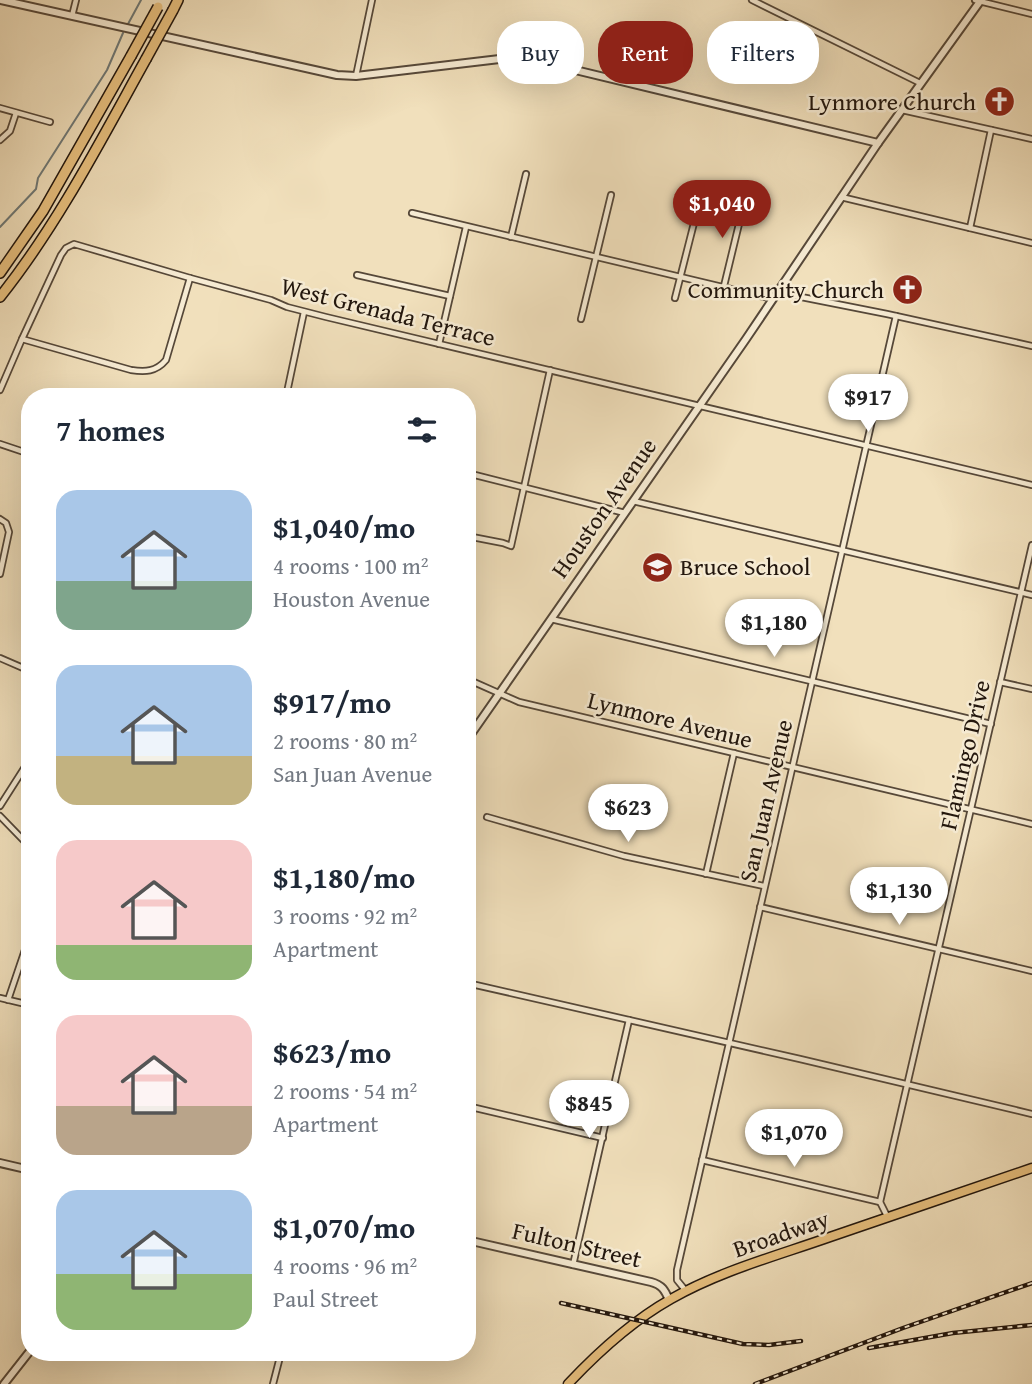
<!DOCTYPE html>
<html lang="en">
<head>
<meta charset="utf-8">
<style>
  body { margin:0; font-family:"Gentium Book Plus",serif; background:#f6f6f7; color:#1f2937; height:100vh; display:flex; flex-direction:column; font-size:26px; white-space:nowrap }
  * { box-sizing:border-box; margin:0 }
  p { font-size:23px; color:#747a83 }
  .icon { flex:none; width:38px; height:38px; fill:none; stroke:currentColor; stroke-width:2; stroke-linecap:round; stroke-linejoin:round }
  .map { position:relative; flex:1; overflow:hidden }
  .sheet { position:absolute; left:21px; top:388px; width:455px; height:973px; display:flex; flex-direction:column; background:#fff; border-radius:28px; box-shadow:0 7px 28px #0002 }
  .sheet>* { flex:none }
  .top-card { position:absolute; left:497px; top:21px; width:429px; height:63px; display:flex; gap:14px }
  .price { position:absolute; translate:-50% -60px; padding:0 16px; border-radius:24px; background:#fff; color:#222; font-size:23px; line-height:46px; filter:drop-shadow(0 2px 4px #0008) }
  .price::after { content:''; position:absolute; left:50%; top:42px; width:21px; height:16px; margin-left:-10px; background:inherit; clip-path:polygon(0 0,100% 0,50% 100%) }
  .price.active { background:#8f2418; color:#fff }
  ul { padding:0; list-style:none }
  li { display:flex; align-items:center; gap:21px; height:175px; padding:0 35px }
  li span { display:grid; place-items:center; flex:none; width:196px; height:140px; border-radius:21px; color:#555 }
  li>.icon { margin-inline-start:auto }
  span .icon { width:84px; height:84px; fill:#fffc; stroke-width:1 }
  li b { font-size:30px }
  h2 { display:flex; justify-content:space-between; align-items:center; height:84px; padding:0 35px; font-size:30px }
  .pill { padding:0 24px; border-radius:28px; background:#fff; box-shadow:0 7px 28px #0002; font-size:24px; line-height:63px }
  .pill.active { background:#8f2418; color:#fff }
  .map>svg:first-child { display:block }
</style>
</head>
<body>
<div class="map">
<svg width="1032" height="1384" viewBox="0 0 1032 1384">
  <rect width="100%" height="100%" fill="#f1e0bc"/>
  <filter id="stains"><feTurbulence type="fractalNoise" baseFrequency=".00286" numOctaves="4"/><feColorMatrix values="0 0 0 0 .2 0 0 0 0 .09 0 0 0 0 .02 0 0 0 .5 -.17"/></filter>
  <radialGradient id="worn" r=".72"><stop offset=".6" stop-color="#630" stop-opacity="0"/><stop offset="1" stop-color="#630" stop-opacity=".3"/></radialGradient>
  <g fill="none" stroke-linecap="round" stroke-linejoin="round">
    <g stroke="#6e7876" stroke-width="2">
      <polyline points="128,24 141,0"/>
      <polyline points="0,227 36,189 38,178 107,70 123,33"/>
    </g>
    <defs>
      <g id="minor">
        <polyline points="752,0 920,83"/>
        <polyline points="975,0 1032,14"/>
        <polyline points="72,16 76,0"/>
        <polyline points="356,76 372,0"/>
        <polyline points="0,108 50,122"/>
        <polyline points="902,110 1032,139"/>
        <polyline points="0,140 10,131 16,113"/>
        <polyline points="841,197 1032,243"/>
        <polyline points="412,213 773,299"/>
        <polyline points="970,228 991,130"/>
        <polyline points="511,237 526,174"/>
        <polyline points="357,275 450,296"/>
        <polyline points="724,286 745,199"/>
        <polyline points="776,292 887,314 1032,346"/>
        <polyline points="675,298 696,215"/>
        <polyline points="581,319 611,195"/>
        <path d="M22 339 131 370C145 372 156 372 166 360L190 278"/>
        <polyline points="439,344 466,227"/>
        <polyline points="0,390 22,339 61,255 66,248 74,244 190,278 271,300 287,307 326,317 1032,485"/>
        <polyline points="286,397 304,312"/>
        <polyline points="0,444 30,454"/>
        <polyline points="467,473 625,513"/>
        <polyline points="633,501 1032,595"/>
        <polyline points="0,519 6,523 9,532 0,574"/>
        <polyline points="467,536 503,543 511,546 550,370"/>
        <polyline points="551,619 991,724"/>
        <polyline points="0,658 30,671"/>
        <polyline points="467,679 519,702 1032,824"/>
        <polyline points="1000,682 1032,689"/>
        <polyline points="0,806 30,759"/>
        <polyline points="0,816 30,847"/>
        <polyline points="487,817 624,856 764,886"/>
        <polyline points="706,874 734,753"/>
        <polyline points="760,907 1032,971"/>
        <polyline points="467,983 800,1059 1032,1114"/>
        <polyline points="0,998 30,1005"/>
        <polyline points="8,1000 30,935"/>
        <polyline points="467,1106 603,1138"/>
        <polyline points="702,1160 880,1202"/>
        <polyline points="888,1218 880,1202 1032,545"/>
        <polyline points="573,1265 629,1020"/>
        <polyline points="686,1291 677,1280 677,1270 896,316"/>
        <polyline points="273,1384 281,1353"/>
      </g>
      <g id="tertiary">
        <polyline points="1,0 337,75 356,76 508,58 542,62 878,143"/>
        <polyline points="467,740 746,339 878,143 981,0"/>
        <polyline points="0,1163 30,1170"/>
        <path d="M467 1240 651 1282C662 1285 665 1290 669 1300"/>
        <polyline points="4,1384 30,1351"/>
      </g>
      <path id="primary" d="M568 1384C599 1351 632 1321 671 1299 720 1271 776 1256 830 1237 897 1214 965 1191 1032 1168"/>
      <g id="motorway">
        <polyline points="173,10 178,0"/>
        <polyline points="0,273 43,211 131,56"/>
        <path d="M0 297C58 224 101 140 146 59"/>
      </g>
    </defs>
    <use href="#minor" stroke="#564839" stroke-width="8"/>
    <use href="#tertiary" stroke="#564839" stroke-width="10"/>
    <use href="#primary" stroke="#22160d" stroke-width="11"/>
    <use href="#motorway" stroke="#22160d" stroke-width="12"/>
    <use href="#minor" stroke="#f6ebd3" stroke-width="4.5"/>
    <use href="#tertiary" stroke="#f6ebd3" stroke-width="6"/>
    <use href="#primary" stroke="#e8c07e" stroke-width="8"/>
    <use href="#motorway" stroke="#e8c07e" stroke-width="9"/>
    <defs>
      <g id="rail">
        <polyline points="561,1303 743,1344 769,1345 801,1341"/>
        <polyline points="869,1348 953,1333 1032,1325"/>
        <polyline points="755,1384 903,1328 1032,1283"/>
      </g>
    </defs>
    <use href="#rail" stroke="#22160d" stroke-width="4.5"/>
    <use href="#rail" stroke="#f6ebd3" stroke-width="2" stroke-dasharray="5" stroke-linecap="butt"/>
    <defs>
      <g id="motorway-bridge">
        <polyline points="131,56 158,7"/>
        <polyline points="146,59 173,10"/>
      </g>
    </defs>
    <use href="#motorway-bridge" stroke="#22160d" stroke-width="12" stroke-linecap="butt"/>
    <use href="#motorway-bridge" stroke="#e8c07e" stroke-width="9"/>
  </g>
  <defs>
    <symbol id="church-disc" viewBox="-11 -11 22 22"><circle r="9.5" fill="#8f2418" stroke="#f6ebd3"/><path d="M-1.2-6h2.4v3.5h3.3v2.4h-3.3V6h-2.4V-.1h-3.3v-2.4h3.3Z" fill="#fff"/></symbol>
    <symbol id="school-disc" viewBox="-11 -11 22 22"><circle r="9.5" fill="#8f2418" stroke="#f6ebd3"/><path d="M0-5L7-2L0 1L-7-2ZM-4 1L0 2.5L4 1V4Q0 6-4 4Z" fill="#fff"/></symbol>
  </defs>
  <g fill-rule="evenodd">
    <use href="#church-disc" x="982" y="84" width="35" height="35"/>
    <use href="#church-disc" x="890" y="272" width="35" height="35"/>
    <use href="#school-disc" x="640" y="550" width="35" height="35"/>
  </g>
  <g text-anchor="middle" stroke-width="5" stroke-linejoin="round" paint-order="stroke">
    <g font-size="24" fill="#22160d" stroke="#f6ebd3" text-anchor="end">
      <text x="976" y="110">Lynmore Church</text>
      <text x="884" y="298">Community Church</text>
      <text x="680" y="575" text-anchor="start">Bruce School</text>
    </g>
    <g font-size="24" fill="#22160d" stroke="#f6ebd3">
      <text transform="translate(388 312) rotate(14)" y="8">West Grenada Terrace</text>
      <text transform="translate(604 508) rotate(-55)" y="8">Houston Avenue</text>
      <text transform="translate(670 720) rotate(14)" y="8">Lynmore Avenue</text>
      <text transform="translate(965 755) rotate(-77)" y="8">Flamingo Drive</text>
      <text transform="translate(766 801) rotate(-77)" y="8">San Juan Avenue</text>
      <text transform="translate(781 1234) rotate(-19)" y="8">Broadway</text>
      <text transform="translate(577 1245) rotate(13)" y="8">Fulton Street</text>
    </g>
  </g>
  <rect width="100%" height="100%" filter="url(#stains)"/>
  <rect width="100%" height="100%" fill="url(#worn)"/>
</svg>
<b class="price active" style="left:722px;top:240px">$1,040</b>
<b class="price" style="left:868px;top:434px">$917</b>
<b class="price" style="left:774px;top:659px">$1,180</b>
<b class="price" style="left:628px;top:844px">$623</b>
<b class="price" style="left:899px;top:927px">$1,130</b>
<b class="price" style="left:589px;top:1140px">$845</b>
<b class="price" style="left:794px;top:1169px">$1,070</b>
<div class="top-card">
<a class="pill">Buy</a>
<a class="pill active">Rent</a>
<a class="pill">Filters</a>
</div>
<section class="sheet">
<h2>7 homes<svg class="icon" aria-label="filters" viewBox="0 0 24 24"><path d="M4 7h16M4 17h16"/><circle cx="9" cy="7" r="2"/><circle cx="15" cy="17" r="2"/></svg></h2>
<ul>
<li><span style="background:linear-gradient(#a9c7e8 65%,#7fa58c 0)"><svg class="icon" aria-label="home" viewBox="0 0 24 24"><path d="M3 11l9-7 9 7M6 9v11h12V9"/></svg></span><div><b>$1,040/mo</b><p>4 rooms · 100 m²</p><p>Houston Avenue</p></div></li>
<li><span style="background:linear-gradient(#a9c7e8 65%,#c2b280 0)"><svg class="icon" aria-label="home" viewBox="0 0 24 24"><path d="M3 11l9-7 9 7M6 9v11h12V9"/></svg></span><div><b>$917/mo</b><p>2 rooms · 80 m²</p><p>San Juan Avenue</p></div></li>
<li><span style="background:linear-gradient(#f6c9c9 75%,#8fb573 0)"><svg class="icon" aria-label="home" viewBox="0 0 24 24"><path d="M3 11l9-7 9 7M6 9v11h12V9"/></svg></span><div><b>$1,180/mo</b><p>3 rooms · 92 m²</p><p>Apartment</p></div></li>
<li><span style="background:linear-gradient(#f6c9c9 65%,#b9a48a 0)"><svg class="icon" aria-label="home" viewBox="0 0 24 24"><path d="M3 11l9-7 9 7M6 9v11h12V9"/></svg></span><div><b>$623/mo</b><p>2 rooms · 54 m²</p><p>Apartment</p></div></li>
<li><span style="background:linear-gradient(#a9c7e8 60%,#8fb573 0)"><svg class="icon" aria-label="home" viewBox="0 0 24 24"><path d="M3 11l9-7 9 7M6 9v11h12V9"/></svg></span><div><b>$1,070/mo</b><p>4 rooms · 96 m²</p><p>Paul Street</p></div></li>
</ul>
</section>
</div>
</body>
</html>
